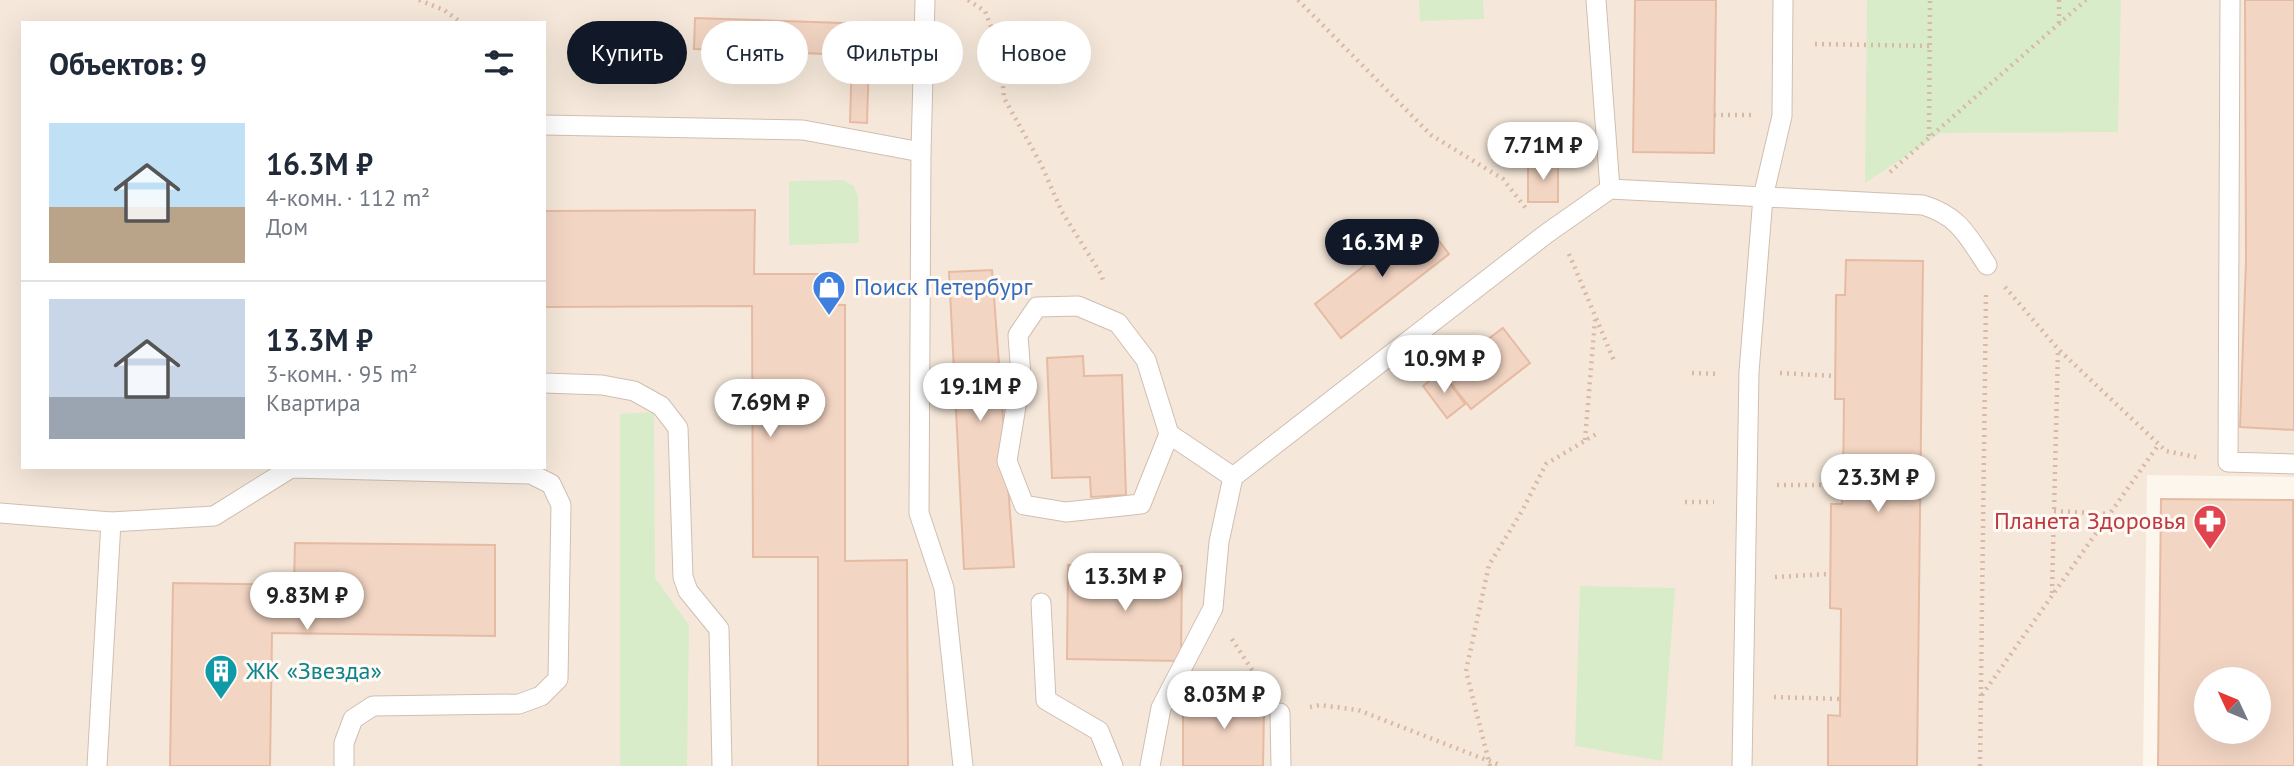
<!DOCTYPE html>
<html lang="ru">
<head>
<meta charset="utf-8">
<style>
  body { margin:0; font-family:"PT Sans",sans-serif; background:#f2f2f3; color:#1f2937; height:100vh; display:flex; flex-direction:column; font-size:26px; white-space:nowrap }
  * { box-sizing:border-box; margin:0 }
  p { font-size:23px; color:#747a83 }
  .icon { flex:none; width:38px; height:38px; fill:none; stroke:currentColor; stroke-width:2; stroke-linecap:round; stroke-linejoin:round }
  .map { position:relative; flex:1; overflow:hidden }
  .sheet { position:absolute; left:21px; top:21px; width:525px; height:448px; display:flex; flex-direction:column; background:#fff; border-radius:0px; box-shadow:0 7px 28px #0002 }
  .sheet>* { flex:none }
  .top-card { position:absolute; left:567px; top:21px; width:665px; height:63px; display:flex; gap:14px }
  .needle { width:46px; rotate:314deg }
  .tools { position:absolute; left:2194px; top:667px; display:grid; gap:14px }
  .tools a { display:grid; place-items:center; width:77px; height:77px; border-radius:50%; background:#fff; box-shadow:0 7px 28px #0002; font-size:35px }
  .price { position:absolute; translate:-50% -60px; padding:0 16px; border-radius:24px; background:#fff; color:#222; font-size:23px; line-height:46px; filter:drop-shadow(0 2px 4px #0008) }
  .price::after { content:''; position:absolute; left:50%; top:42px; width:21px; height:16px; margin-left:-10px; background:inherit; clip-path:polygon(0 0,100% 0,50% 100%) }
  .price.selected { background:#111827; color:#fff }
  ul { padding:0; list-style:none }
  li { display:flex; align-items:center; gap:21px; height:175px; padding:0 28px }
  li+li { border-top:2px solid #e0e1e3 }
  li span { display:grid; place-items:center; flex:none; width:196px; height:140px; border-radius:0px; color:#555 }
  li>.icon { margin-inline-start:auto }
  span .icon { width:84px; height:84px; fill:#fffc; stroke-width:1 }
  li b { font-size:30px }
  h2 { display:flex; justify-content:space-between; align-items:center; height:84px; padding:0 28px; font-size:30px }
  .tag { padding:0 24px; border-radius:32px; background:#fff; box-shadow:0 7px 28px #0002; font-size:24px; line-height:63px }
  .tag.selected { background:#111827; color:#fff }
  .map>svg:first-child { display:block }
</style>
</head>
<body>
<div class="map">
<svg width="2294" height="766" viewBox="0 0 2294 766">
  <rect width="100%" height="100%" fill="#fdf6ec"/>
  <path fill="#f5e8da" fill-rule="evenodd" d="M0 0H2294V477L2147 475 2143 766H0ZM23 23H544V467H23Z"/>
  <g fill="#d8ecc9">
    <polygon points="1419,0 1483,0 1484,19 1420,21"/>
    <polygon points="1867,0 2121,0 2118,132 1941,133 1865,183"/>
    <polygon points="843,180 854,186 858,197 859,243 789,245 789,181"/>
    <polygon points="654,412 655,578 689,625 687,766 620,766 620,414"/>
    <polygon points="1580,586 1675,588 1662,761 1575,746"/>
  </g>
  <g fill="#f3d5c3" stroke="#e6bba3" stroke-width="2" fill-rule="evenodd">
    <polygon points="1635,0 1716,0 1714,153 1633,152"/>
    <polygon points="2245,0 2294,0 2294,430 2240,427 2246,261"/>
    <polygon points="695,18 870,24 867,123 850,122 852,55 694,49"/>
    <polygon points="1558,162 1558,202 1528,202 1528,163"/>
    <polygon points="755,210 754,274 821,274 821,305 845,305 845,561 907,560 908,766 818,766 818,557 753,557 752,306 544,307 544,211"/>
    <polygon points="1423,220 1449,254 1341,338 1315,304"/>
    <polygon points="1846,260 1923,261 1917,766 1828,766 1828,715 1840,716 1841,609 1830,608 1831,504 1842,504 1843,485 1844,399 1835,399 1836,295 1845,295"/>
    <polygon points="992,270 1014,567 964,569 949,272"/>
    <polygon points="1503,328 1530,363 1471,409 1443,373"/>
    <polygon points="1083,356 1084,376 1122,375 1126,495 1091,497 1090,477 1052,478 1047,358"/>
    <polygon points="1441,372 1465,404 1447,418 1423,386"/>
    <path d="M2161 499 2293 500 2294 766H2158ZM2207 679H2259V732H2207Z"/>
    <polygon points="295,543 495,545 495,636 272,633 270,766 170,766 173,583 294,585"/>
    <polygon points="1068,565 1182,566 1181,661 1067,659"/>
    <polygon points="1210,686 1247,687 1247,709 1264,710 1263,766 1183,766 1183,709 1210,709"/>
  </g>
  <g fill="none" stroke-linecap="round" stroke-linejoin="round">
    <defs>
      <g id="lane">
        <polyline points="925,0 921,152 919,513 944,588 963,766"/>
        <polyline points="1596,0 1610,189"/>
        <polyline points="2230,0 2228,462 2294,464"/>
        <polyline points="544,125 803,130 921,152"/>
        <polyline points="544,383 602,385 634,391 661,406 678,428 683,577 688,591 719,629 722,766"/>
        <polyline points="1169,434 1141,504 1066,512 1024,505 1007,461 1021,376 1018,335 1037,307 1078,306 1118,323 1146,360 1169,434 1233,477"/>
        <polyline points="0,513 111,522 214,516 291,468 531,474 551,484 561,505 558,679 541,696 519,704 373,706 353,719 344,743 344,766"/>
        <polyline points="1041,603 1046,700 1099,731 1113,766"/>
        <polyline points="1280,713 1281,766"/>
        <polyline points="97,766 111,522"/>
        <path d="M1150 766 1161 708 1213 608 1219 542 1233 477 1546 234 1610 189 1923 205C1959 216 1967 235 1987 265"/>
        <polyline points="1742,766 1749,372 1763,197 1782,116 1783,0"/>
      </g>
    </defs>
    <use href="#lane" stroke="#d1beb0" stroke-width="21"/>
    <g stroke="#d9b8a5" stroke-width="4.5" stroke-dasharray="2 5" stroke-linecap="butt">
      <polyline points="419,0 444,10 462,23"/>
      <polyline points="968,0 985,11 994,34 1001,64 1004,98 1041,164 1062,212 1101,274 1104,283"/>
      <polyline points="1298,0 1431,135 1503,179 1528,211"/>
      <polyline points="2059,0 2059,23"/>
      <polyline points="1815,44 1931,46"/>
      <polyline points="1714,115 1751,115"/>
      <polyline points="1929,136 1930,0"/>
      <polyline points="1890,172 2086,0"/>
      <polyline points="1569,254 1615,363"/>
      <polyline points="2005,287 2058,349 2166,451 2196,457"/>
      <polyline points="1692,373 1719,374"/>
      <polyline points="1780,373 1835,376"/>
      <polyline points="1585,440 1595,320"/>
      <polyline points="1777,485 1843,485"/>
      <polyline points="1685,502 1714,502"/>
      <polyline points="2054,511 2110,514"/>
      <polyline points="1775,577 1830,574"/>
      <polyline points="2052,593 2058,350"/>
      <polyline points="1232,639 1263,687"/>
      <polyline points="1982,695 2159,444"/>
      <polyline points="1774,697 1840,699"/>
      <polyline points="1310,707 1320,705 1358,710 1502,766"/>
      <polyline points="1490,766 1466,671 1489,565 1522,511 1546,464 1598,433"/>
      <polyline points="1980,766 1986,294"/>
    </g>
    <use href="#lane" stroke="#fff" stroke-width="19"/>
  </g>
  <defs>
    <symbol id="shop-pin" viewBox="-11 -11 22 30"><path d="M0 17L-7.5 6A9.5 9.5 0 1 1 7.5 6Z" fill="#3f7fe0" stroke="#fffaf3"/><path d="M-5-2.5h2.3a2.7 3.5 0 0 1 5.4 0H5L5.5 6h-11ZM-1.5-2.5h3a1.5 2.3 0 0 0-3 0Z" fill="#fff"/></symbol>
    <symbol id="pharmacy-pin" viewBox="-11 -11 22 30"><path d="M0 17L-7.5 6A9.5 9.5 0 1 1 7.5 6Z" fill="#e0444e" stroke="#fffaf3"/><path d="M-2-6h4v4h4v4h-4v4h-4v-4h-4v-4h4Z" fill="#fff"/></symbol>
    <symbol id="building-pin" viewBox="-11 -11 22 30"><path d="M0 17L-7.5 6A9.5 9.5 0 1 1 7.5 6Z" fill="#0f9aa8" stroke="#fffaf3"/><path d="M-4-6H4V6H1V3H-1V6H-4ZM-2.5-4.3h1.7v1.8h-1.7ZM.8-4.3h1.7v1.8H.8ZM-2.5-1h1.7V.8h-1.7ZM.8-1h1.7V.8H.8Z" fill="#fff"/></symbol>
  </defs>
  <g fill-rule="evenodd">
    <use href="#shop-pin" x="810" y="268" width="38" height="52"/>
    <use href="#pharmacy-pin" x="2191" y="502" width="38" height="52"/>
    <use href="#building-pin" x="202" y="652" width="38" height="52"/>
  </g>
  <g text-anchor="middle" stroke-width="6" stroke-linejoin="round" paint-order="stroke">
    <g font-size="24" fill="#366cbe" stroke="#fffaf3" text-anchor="start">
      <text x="854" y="295">Поиск Петербург</text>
    </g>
    <g font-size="24" fill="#be3a42" stroke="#fffaf3" text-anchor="end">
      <text x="2186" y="529">Планета Здоровья</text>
    </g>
    <g font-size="24" fill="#0d838f" stroke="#fffaf3" text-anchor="start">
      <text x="246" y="679">ЖК «Звезда»</text>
    </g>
  </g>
</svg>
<div class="tools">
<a><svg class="needle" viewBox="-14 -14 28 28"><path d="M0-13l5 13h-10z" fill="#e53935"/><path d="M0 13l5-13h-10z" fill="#747a83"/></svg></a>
</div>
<b class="price" style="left:1543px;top:182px">7.71M ₽</b>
<b class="price selected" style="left:1382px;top:279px">16.3M ₽</b>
<b class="price" style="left:1444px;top:395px">10.9M ₽</b>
<b class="price" style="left:980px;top:423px">19.1M ₽</b>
<b class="price" style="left:770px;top:439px">7.69M ₽</b>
<b class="price" style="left:1878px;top:514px">23.3M ₽</b>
<b class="price" style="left:1125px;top:613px">13.3M ₽</b>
<b class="price" style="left:307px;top:632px">9.83M ₽</b>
<b class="price" style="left:1224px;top:731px">8.03M ₽</b>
<div class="top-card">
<a class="tag selected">Купить</a>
<a class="tag">Снять</a>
<a class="tag">Фильтры</a>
<a class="tag">Новое</a>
</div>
<section class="sheet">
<h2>Объектов: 9<svg class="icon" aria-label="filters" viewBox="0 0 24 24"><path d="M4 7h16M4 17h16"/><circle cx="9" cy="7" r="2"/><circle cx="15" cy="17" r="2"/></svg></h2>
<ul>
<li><span style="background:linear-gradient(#bfe0f5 60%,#b9a48a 0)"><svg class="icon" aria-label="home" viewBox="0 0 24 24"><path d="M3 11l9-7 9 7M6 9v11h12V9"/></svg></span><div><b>16.3M ₽</b><p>4-комн. · 112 m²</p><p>Дом</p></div></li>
<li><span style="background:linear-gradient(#c9d6e8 70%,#9aa5b1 0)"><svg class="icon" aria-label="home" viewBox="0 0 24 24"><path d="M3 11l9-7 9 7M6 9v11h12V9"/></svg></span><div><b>13.3M ₽</b><p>3-комн. · 95 m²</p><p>Квартира</p></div></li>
</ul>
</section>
</div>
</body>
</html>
